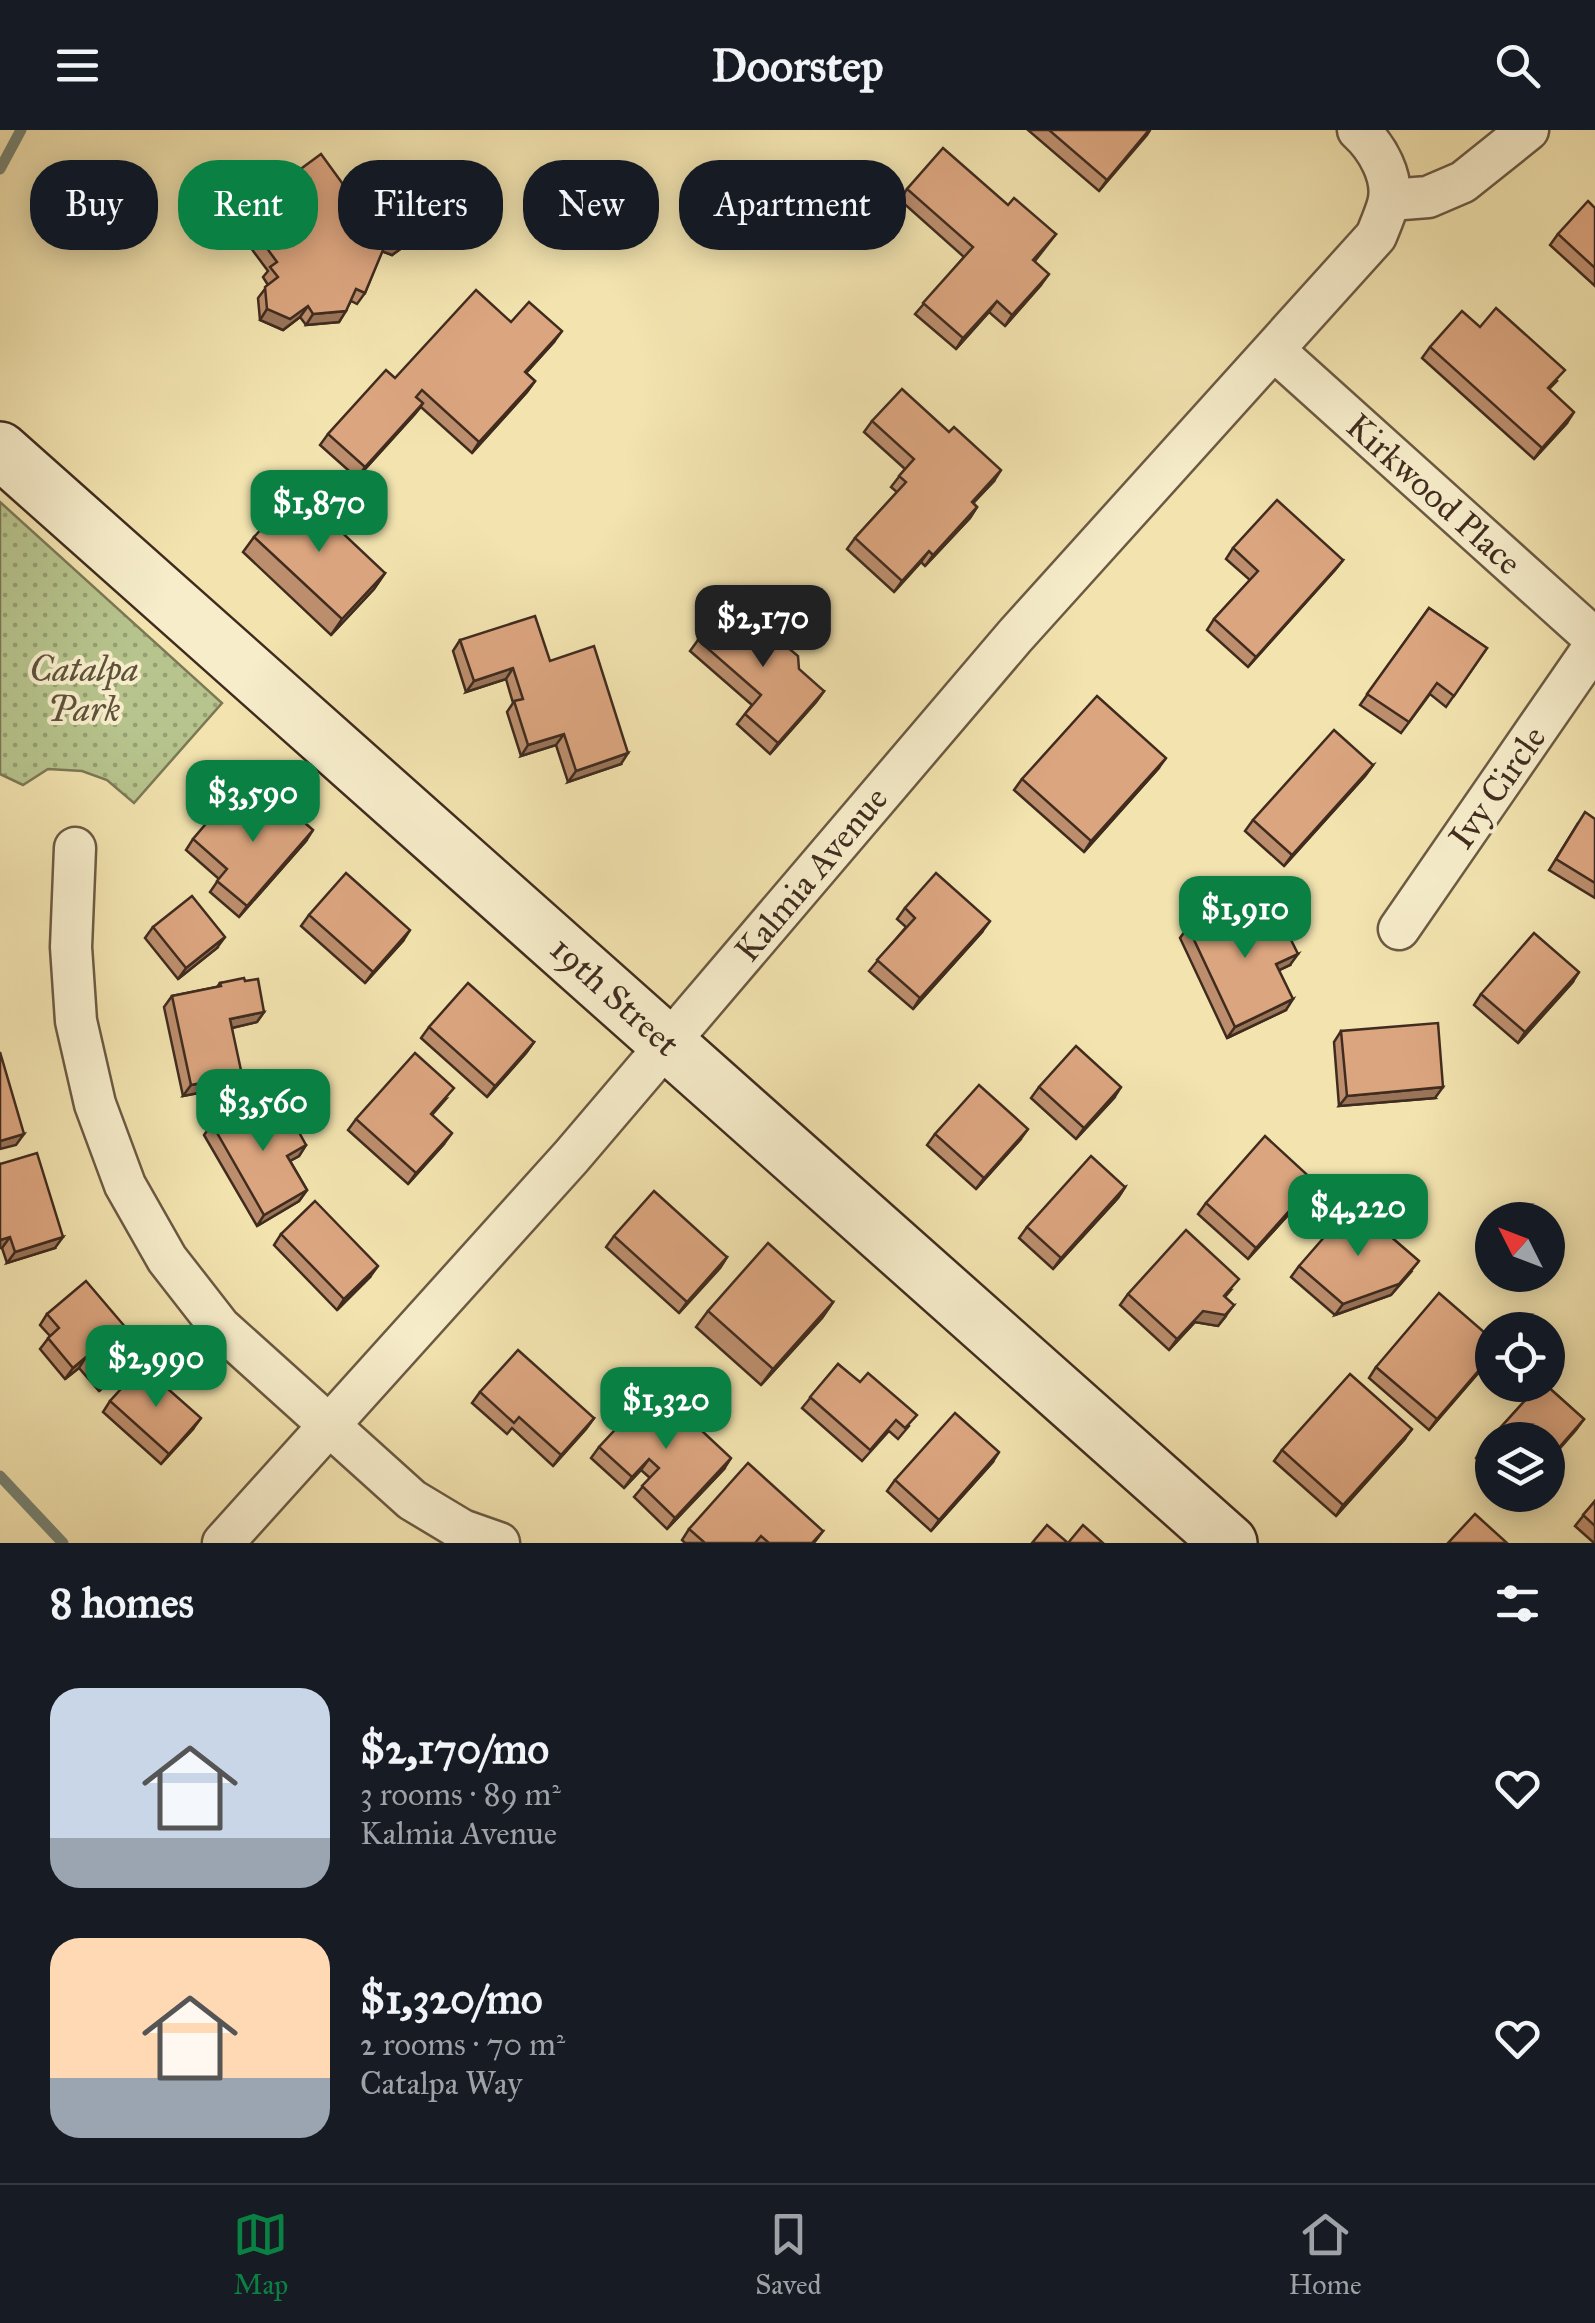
<!DOCTYPE html>
<html lang="en">
<head>
<meta charset="utf-8">
<style>
  body { margin:0; font-family:"IM FELL Great Primer",serif; background:#242831; color:#f1f3f6; height:100vh; display:flex; flex-direction:column; font-size:38px; white-space:nowrap }
  * { box-sizing:border-box; margin:0 }
  p { font-size:32px; color:#9ea1a6 }
  .icon { flex:none; width:55px; height:55px; fill:none; stroke:currentColor; stroke-width:2; stroke-linecap:round; stroke-linejoin:round }
  .map { position:relative; height:1413px; overflow:hidden }
  .drawer { display:flex; flex-direction:column; background:#171b24; flex:1 }
  .drawer>* { flex:none }
  .hud { position:absolute; left:30px; top:30px; width:1000px; height:90px; display:flex; gap:20px }
  .needle { width:65px; rotate:312deg }
  .buttons { position:absolute; left:1475px; top:1072px; display:grid; gap:20px }
  .buttons a { display:grid; place-items:center; width:90px; height:90px; border-radius:50%; background:#171b24; box-shadow:0 5px 25px #0003; font-size:50px }
  .price { position:absolute; translate:-50% -85px; padding:0 22px; border-radius:20px; background:#0b8043; color:#fff; font-size:32px; line-height:65px; filter:drop-shadow(0 2px 5px #0008) }
  .price::after { content:''; position:absolute; left:50%; top:60px; width:30px; height:22px; margin-left:-15px; background:inherit; clip-path:polygon(0 0,100% 0,50% 100%) }
  .price.selected { background:#222; color:#fff }
  ul { padding:0; list-style:none }
  li { display:flex; align-items:center; gap:30px; height:250px; padding:0 50px }
  li span { display:grid; place-items:center; flex:none; width:280px; height:200px; border-radius:30px; color:#555 }
  li>.icon { margin-inline-start:auto }
  span .icon { width:120px; height:120px; fill:#fffc; stroke-width:1 }
  li b { font-size:42px }
  h2 { display:flex; justify-content:space-between; align-items:center; height:120px; padding:0 50px; font-size:42px }
  .chip { padding:0 35px; border-radius:40px; background:#171b24; box-shadow:0 5px 25px #0003; font-size:35px; line-height:90px }
  .chip.selected { background:#0b8043; color:#fff }
  header { display:flex; justify-content:space-between; align-items:center; height:130px; padding:0 50px; background:#171b24; font-size:45px; font-weight:700 }
  .tab-bar { display:flex; justify-content:space-around; align-items:center; height:140px; border-top:2px solid #363941; background:#171b24; font-size:28px; color:#9ea1a6 }
  .tab-bar a { display:grid; justify-items:center; gap:5px }
  .tab-bar .selected { color:#0b8043 }
  .map>svg:first-child { display:block }
</style>
</head>
<body>
<header><svg class="icon" aria-label="menu" viewBox="0 0 24 24"><path d="M4 6h16M4 12h16M4 18h16"/></svg>Doorstep<svg class="icon" aria-label="search" viewBox="0 0 24 24"><circle cx="10" cy="10" r="6"/><path d="M15 15l6 6"/></svg></header>
<div class="map">
<svg width="1595" height="1413" viewBox="0 0 1595 1413">
  <defs>
    <pattern id="grass-dots" width="8" height="8" patternUnits="userSpaceOnUse" patternTransform="scale(2.5)"><rect width="8" height="8" fill="#b7c48d"/><path d="M2 2h.1M6 6h.1" fill="none" stroke="#969f73" stroke-width="1.8" stroke-linecap="round"/></pattern>
  </defs>
  <rect width="100%" height="100%" fill="#f2e3af"/>
  <filter id="stains"><feTurbulence type="fractalNoise" baseFrequency=".002" numOctaves="4"/><feColorMatrix values="0 0 0 0 .2 0 0 0 0 .09 0 0 0 0 .02 0 0 0 .5 -.17"/></filter>
  <radialGradient id="worn" r=".72"><stop offset=".6" stop-color="#630" stop-opacity="0"/><stop offset="1" stop-color="#630" stop-opacity=".3"/></radialGradient>
  <polygon fill="url(#grass-dots)" stroke="#7c7856" stroke-width="2.5" points="0,372 222,573 134,673 107,650 82,641 48,639 23,655 0,644"/>
  <g fill="none" stroke-linecap="round" stroke-linejoin="round">
    <g stroke="#778474" stroke-width="11">
      <polyline points="0,39 21,0"/>
      <polyline points="0,1346 63,1413"/>
    </g>
    <defs>
      <g id="street">
        <polyline points="1390,70 1428,67 1463,52 1528,0"/>
        <polyline points="1274,220 1595,509"/>
        <polyline points="75,718 71,817 76,891 95,974 125,1055 167,1129 220,1197 412,1370 462,1400 499,1413"/>
        <polyline points="1399,799 1595,515"/>
        <path d="M223 1413 571 1027 1015 506 1376 106C1380 96 1385 85 1388 74 1395 48 1377 17 1358 0"/>
      </g>
      <polyline id="secondary" points="0,320 1229,1413"/>
    </defs>
    <use href="#street" stroke="#6c5a43" stroke-width="45"/>
    <use href="#secondary" stroke="#402c1f" stroke-width="60"/>
    <use href="#street" stroke="#f7edcb" stroke-width="40"/>
    <use href="#secondary" stroke="#f7edcb" stroke-width="55"/>
  </g>
  <g fill="#bc8e6d" stroke="#402c1f" stroke-width="2.5">
    <polygon points="1028,0 1150,0 1099,61"/>
    <polygon points="345,57 393,60 389,66 410,112 392,125 382,121 365,163 357,174 351,171 339,192 306,195 300,187 283,200 260,190 258,168 268,155 263,147 268,141 233,94 241,83"/>
    <polygon points="907,59 1008,75 1056,104 1035,131 1041,155 1005,196 989,182 956,219 915,184 964,127 900,70"/>
    <polygon points="1595,78 1595,156 1550,115 1558,104"/>
    <polygon points="511,192 554,212 526,243 535,251 527,262 472,323 421,277 357,348 320,315 328,304 395,248"/>
    <polygon points="1480,197 1557,251 1549,259 1567,293 1534,329 1422,228 1430,217"/>
    <polygon points="872,291 994,351 973,373 977,377 970,388 925,436 921,432 894,462 847,419 855,408 897,362 891,357 905,339 864,302"/>
    <polygon points="254,407 385,443 374,459 331,505 243,422"/>
    <polygon points="1233,418 1343,430 1335,440 1248,537 1207,500 1214,489 1250,450 1226,429"/>
    <polygon points="1429,478 1487,518 1446,577 1430,564 1401,603 1360,575"/>
    <polygon points="460,510 550,531 621,634 568,652 556,615 521,626 507,582 513,573 506,549 466,562 453,521"/>
    <polygon points="698,510 824,561 816,572 770,624 737,594 752,575 690,521"/>
    <polygon points="1373,635 1365,646 1284,736 1245,701 1253,690"/>
    <polygon points="1158,639 1084,722 1014,660 1022,649"/>
    <polygon points="1595,689 1595,768 1549,740 1578,693"/>
    <polygon points="242,692 306,711 239,787 210,762 219,749 186,720 193,709"/>
    <polygon points="905,778 982,802 913,879 869,841 906,797 897,789"/>
    <polygon points="309,785 403,811 365,853 301,796"/>
    <polygon points="153,797 217,818 178,849 145,808"/>
    <polygon points="1188,797 1260,801 1290,835 1279,840 1286,880 1227,908 1180,808"/>
    <polygon points="245,851 264,882 257,892 232,898 234,956 183,966 164,877 172,866 217,857 220,853"/>
    <polygon points="1572,853 1518,913 1474,875 1481,864"/>
    <polygon points="429,897 534,912 526,923 487,967 421,908"/>
    <polygon points="1341,901 1435,968 1339,976 1334,912"/>
    <polygon points="1039,957 1114,968 1076,1009 1031,968"/>
    <polygon points="446,969 432,985 444,1014 408,1054 348,1000 356,989"/>
    <polygon points="212,994 271,995 306,1015 299,1026 290,1031 307,1060 299,1071 257,1096 204,1005"/>
    <polygon points="935,1004 1020,1010 976,1059 927,1015"/>
    <polygon points="0,1034 55,1118 7,1133 2,1118"/>
    <polygon points="1315,1052 1308,1063 1248,1129 1198,1084 1206,1073"/>
    <polygon points="1125,1057 1118,1068 1053,1139 1019,1108 1027,1097"/>
    <polygon points="281,1104 370,1147 337,1180 274,1115"/>
    <polygon points="614,1106 727,1127 720,1138 679,1183 606,1117"/>
    <polygon points="1299,1136 1411,1142 1391,1165 1335,1185 1291,1147"/>
    <polygon points="1231,1160 1225,1167 1226,1186 1218,1196 1195,1192 1169,1220 1120,1175 1128,1164"/>
    <polygon points="833,1172 822,1188 761,1255 696,1197 708,1181"/>
    <polygon points="47,1184 136,1230 99,1261 79,1238 65,1249 40,1219 50,1206 40,1195"/>
    <polygon points="1492,1227 1429,1300 1369,1248 1376,1237"/>
    <polygon points="838,1234 909,1296 898,1309 889,1301 862,1331 802,1278"/>
    <polygon points="1539,1255 1546,1255 1584,1289 1548,1332 1548,1310 1492,1310 1492,1343 1476,1328 1483,1317"/>
    <polygon points="480,1262 594,1288 586,1299 553,1336 512,1298 507,1304 472,1273"/>
    <polygon points="110,1271 193,1299 161,1334 103,1282"/>
    <polygon points="1404,1310 1336,1386 1274,1331 1282,1320"/>
    <polygon points="599,1317 724,1339 667,1399 634,1367 650,1348 641,1340 624,1358 591,1328"/>
    <polygon points="992,1333 931,1401 887,1361 895,1350"/>
    <polygon points="1595,1371 1595,1413 1594,1413 1575,1396"/>
    <polygon points="689,1399 823,1401 814,1413 685,1413 682,1410"/>
  </g>
  <g fill="#997459" stroke="#402c1f" stroke-width="2.5">
    <polygon points="1150,0 1147,5 1099,61 1107,50"/>
    <polygon points="418,101 410,112 392,125 381,121 380,116 389,110"/>
    <polygon points="1049,144 1041,155 1005,196 1012,185"/>
    <polygon points="997,171 989,182 956,219 963,208"/>
    <polygon points="308,176 300,187 283,200 260,190 267,179"/>
    <polygon points="346,181 339,192 306,195 313,184"/>
    <polygon points="562,201 554,212 517,253 525,242"/>
    <polygon points="535,251 527,262 472,323 479,312"/>
    <polygon points="423,273 415,284 357,348 365,337"/>
    <polygon points="1574,282 1567,293 1534,329 1542,318"/>
    <polygon points="1001,340 994,351 964,383 972,372"/>
    <polygon points="977,377 970,388 925,436 933,425"/>
    <polygon points="929,421 921,432 894,462 902,451"/>
    <polygon points="1343,430 1335,440 1248,537 1256,527"/>
    <polygon points="385,443 374,459 331,505 342,489"/>
    <polygon points="513,538 506,549 466,562 474,551"/>
    <polygon points="824,561 816,572 770,624 778,613"/>
    <polygon points="564,604 556,615 521,626 528,615"/>
    <polygon points="628,623 621,634 568,652 576,641"/>
    <polygon points="1166,628 1158,639 1084,722 1091,711"/>
    <polygon points="1373,635 1365,646 1284,736 1292,725"/>
    <polygon points="313,700 306,711 239,787 247,776"/>
    <polygon points="990,791 982,802 913,879 920,868"/>
    <polygon points="410,800 403,811 365,853 373,842"/>
    <polygon points="225,807 217,818 178,849 186,838"/>
    <polygon points="1298,824 1290,835 1269,845 1276,834"/>
    <polygon points="1579,842 1572,853 1518,913 1525,902"/>
    <polygon points="1293,869 1286,880 1227,908 1235,897"/>
    <polygon points="264,882 257,892 223,900 230,889"/>
    <polygon points="534,912 526,923 487,967 495,956"/>
    <polygon points="242,945 234,956 183,966 191,955"/>
    <polygon points="1121,957 1114,968 1076,1009 1084,998"/>
    <polygon points="1443,957 1435,968 1339,976 1347,966"/>
    <polygon points="1028,999 1020,1010 976,1059 984,1048"/>
    <polygon points="452,1003 444,1014 408,1054 416,1043"/>
    <polygon points="24,1004 16,1015 0,1019 0,1011"/>
    <polygon points="306,1015 299,1026 279,1037 287,1026"/>
    <polygon points="1315,1052 1308,1063 1248,1129 1256,1118"/>
    <polygon points="1125,1057 1118,1068 1053,1139 1061,1128"/>
    <polygon points="307,1060 299,1071 257,1096 264,1085"/>
    <polygon points="10,1107 2,1118 0,1118 0,1110"/>
    <polygon points="63,1107 55,1118 7,1133 15,1122"/>
    <polygon points="727,1127 720,1138 679,1183 687,1172"/>
    <polygon points="1419,1131 1391,1165 1335,1185 1343,1174"/>
    <polygon points="378,1136 370,1147 337,1180 344,1169"/>
    <polygon points="833,1172 822,1188 761,1255 773,1239"/>
    <polygon points="1234,1175 1218,1196 1195,1192 1169,1220 1177,1209 1203,1181"/>
    <polygon points="144,1219 136,1230 99,1261 107,1250"/>
    <polygon points="1492,1225 1492,1227 1429,1300 1437,1289"/>
    <polygon points="86,1227 79,1238 65,1249 73,1238"/>
    <polygon points="201,1288 193,1299 161,1334 169,1324"/>
    <polygon points="594,1288 586,1299 553,1336 561,1325"/>
    <polygon points="1584,1289 1576,1300 1548,1332 1548,1330"/>
    <polygon points="1412,1299 1404,1310 1336,1386 1343,1375"/>
    <polygon points="999,1322 992,1333 931,1401 939,1390"/>
    <polygon points="731,1328 724,1339 667,1399 675,1388"/>
    <polygon points="649,1329 641,1340 624,1358 632,1347"/>
  </g>
  <g fill="#dba57f" stroke="#402c1f" stroke-width="2.5">
    <polygon points="1049,0 1149,0 1107,50"/>
    <polygon points="943,18 1008,75 1014,68 1056,104 1033,130 1049,144 1012,185 997,171 963,208 923,173 973,117 907,59"/>
    <polygon points="321,24 345,57 375,35 393,60 386,65 415,78 418,101 400,114 389,110 380,116 383,120 365,163 356,159 346,181 313,184 308,176 290,189 267,179 265,157 278,147 270,137 277,132 241,83"/>
    <polygon points="1588,71 1595,78 1595,138 1558,104"/>
    <polygon points="476,160 511,192 529,172 562,201 525,242 535,251 479,312 422,260 416,267 423,273 365,337 328,304 386,240 395,248"/>
    <polygon points="1496,178 1565,240 1548,258 1574,282 1542,318 1430,217 1462,181 1480,197"/>
    <polygon points="902,259 949,302 954,297 1001,340 972,372 977,377 933,425 929,421 902,451 855,408 906,352 899,346 914,329 872,291"/>
    <polygon points="297,360 385,443 342,489 254,407"/>
    <polygon points="1277,370 1343,430 1256,527 1214,489 1258,441 1233,418"/>
    <polygon points="732,471 798,526 799,539 824,561 778,613 745,584 761,565 698,510"/>
    <polygon points="1429,478 1487,518 1454,566 1437,553 1409,592 1367,564"/>
    <polygon points="535,486 550,531 594,516 628,623 576,641 564,604 528,615 514,571 523,569 513,538 474,551 460,510"/>
    <polygon points="1097,566 1166,628 1091,711 1022,649"/>
    <polygon points="1334,600 1373,635 1292,725 1253,690"/>
    <polygon points="268,661 313,700 247,776 217,751 227,739 193,709 222,675 242,692"/>
    <polygon points="1585,682 1595,689 1595,753 1556,729"/>
    <polygon points="346,743 410,800 373,842 309,785"/>
    <polygon points="936,743 990,791 920,868 877,830 915,788 905,778"/>
    <polygon points="192,766 225,807 186,838 153,797"/>
    <polygon points="1245,770 1260,801 1281,790 1298,824 1276,834 1293,869 1235,897 1188,797"/>
    <polygon points="1534,803 1579,842 1525,902 1481,864"/>
    <polygon points="244,848 245,851 258,849 264,882 230,889 242,945 191,955 172,866 221,856 220,853"/>
    <polygon points="468,853 534,912 495,956 429,897"/>
    <polygon points="1438,893 1443,957 1347,966 1341,901"/>
    <polygon points="1076,916 1121,957 1084,998 1039,957"/>
    <polygon points="0,922 24,1004 0,1011"/>
    <polygon points="415,923 454,958 431,984 452,1003 416,1043 356,989"/>
    <polygon points="979,955 1028,999 984,1048 935,1004"/>
    <polygon points="256,969 271,995 289,984 306,1015 287,1026 307,1060 264,1085 212,994"/>
    <polygon points="1265,1006 1315,1052 1256,1118 1206,1073"/>
    <polygon points="37,1023 63,1107 15,1122 10,1107 0,1110 0,1034"/>
    <polygon points="1091,1026 1125,1057 1061,1128 1027,1097"/>
    <polygon points="654,1061 727,1127 687,1172 614,1106"/>
    <polygon points="315,1071 378,1136 344,1169 281,1104"/>
    <polygon points="1353,1074 1419,1131 1399,1154 1343,1174 1299,1136"/>
    <polygon points="1186,1100 1239,1149 1224,1166 1234,1175 1225,1185 1203,1181 1177,1209 1128,1164"/>
    <polygon points="768,1113 833,1172 773,1239 708,1181"/>
    <polygon points="86,1151 144,1219 107,1250 86,1227 73,1238 48,1208 59,1198 47,1184"/>
    <polygon points="1439,1163 1492,1209 1492,1225 1437,1289 1376,1237"/>
    <polygon points="518,1220 594,1288 561,1325 519,1287 514,1293 480,1262"/>
    <polygon points="838,1234 860,1252 868,1243 917,1285 905,1298 896,1290 870,1320 810,1267"/>
    <polygon points="142,1236 201,1288 169,1324 110,1271"/>
    <polygon points="1350,1244 1412,1299 1343,1375 1282,1320"/>
    <polygon points="1539,1255 1546,1255 1584,1289 1548,1330 1548,1310 1492,1310 1492,1325 1483,1317"/>
    <polygon points="655,1257 731,1328 675,1388 642,1356 659,1338 649,1329 632,1347 599,1317"/>
    <polygon points="955,1283 999,1322 939,1390 895,1350"/>
    <polygon points="748,1333 823,1401 812,1413 769,1413 761,1406 755,1413 705,1413 689,1399"/>
    <polygon points="1595,1371 1595,1396 1583,1385"/>
    <polygon points="1475,1384 1507,1413 1448,1413"/>
    <polygon points="1047,1395 1068,1413 1083,1395 1103,1413 1032,1413"/>
  </g>
  <g text-anchor="middle" stroke-width="8" stroke-linejoin="round" paint-order="stroke">
    <g font-size="35" fill="#402c1f" stroke="#f7edcb">
      <text transform="translate(1434 364) rotate(42)" y="12">Kirkwood Place</text>
      <text transform="translate(1497 657) rotate(-55)" y="12">Ivy Circle</text>
      <text transform="translate(811 744) rotate(-50)" y="12">Kalmia Avenue</text>
      <text transform="translate(615 866) rotate(42)" y="12">19th Street</text>
    </g>
    <g font-size="35" font-style="italic" fill="#5e523a" stroke="#f7edcb">
      <text x="84" y="551">Catalpa<tspan x="84" dy="40">Park</tspan></text>
    </g>
  </g>
  <rect width="100%" height="100%" filter="url(#stains)"/>
  <rect width="100%" height="100%" fill="url(#worn)"/>
</svg>
<div class="buttons">
<a><svg class="needle" viewBox="-14 -14 28 28"><path d="M0-13l5 13h-10z" fill="#e53935"/><path d="M0 13l5-13h-10z" fill="#9ea1a6"/></svg></a>
<a><svg class="icon" aria-label="locate" viewBox="0 0 24 24"><circle cx="12" cy="12" r="6"/><path d="M12 2v4M12 18v4M2 12h4M18 12h4"/></svg></a>
<a><svg class="icon" aria-label="layers" viewBox="0 0 24 24"><path d="M12 4l9 5-9 5-9-5zM3 14l9 5 9-5"/></svg></a>
</div>
<b class="price" style="left:319px;top:425px">$1,870</b>
<b class="price selected" style="left:763px;top:540px">$2,170</b>
<b class="price" style="left:253px;top:715px">$3,590</b>
<b class="price" style="left:1245px;top:831px">$1,910</b>
<b class="price" style="left:263px;top:1024px">$3,560</b>
<b class="price" style="left:1358px;top:1129px">$4,220</b>
<b class="price" style="left:156px;top:1280px">$2,990</b>
<b class="price" style="left:666px;top:1322px">$1,320</b>
<div class="hud">
<a class="chip">Buy</a>
<a class="chip selected">Rent</a>
<a class="chip">Filters</a>
<a class="chip">New</a>
<a class="chip">Apartment</a>
</div>
</div>
<section class="drawer">
<h2>8 homes<svg class="icon" aria-label="filters" viewBox="0 0 24 24"><path d="M4 7h16M4 17h16"/><circle cx="9" cy="7" r="2"/><circle cx="15" cy="17" r="2"/></svg></h2>
<ul>
<li><span style="background:linear-gradient(#c9d6e8 75%,#9aa5b1 0)"><svg class="icon" aria-label="home" viewBox="0 0 24 24"><path d="M3 11l9-7 9 7M6 9v11h12V9"/></svg></span><div><b>$2,170/mo</b><p>3 rooms · 89 m²</p><p>Kalmia Avenue</p></div><svg class="icon" aria-label="heart" viewBox="0 0 24 24"><path d="M12 20l-8-8c-3-5 5-10 8-4 3-6 11-1 8 4z"/></svg></li>
<li><span style="background:linear-gradient(#ffd9b3 70%,#9aa5b1 0)"><svg class="icon" aria-label="home" viewBox="0 0 24 24"><path d="M3 11l9-7 9 7M6 9v11h12V9"/></svg></span><div><b>$1,320/mo</b><p>2 rooms · 70 m²</p><p>Catalpa Way</p></div><svg class="icon" aria-label="heart" viewBox="0 0 24 24"><path d="M12 20l-8-8c-3-5 5-10 8-4 3-6 11-1 8 4z"/></svg></li>
</ul>
</section>
<nav class="tab-bar">
<a class="selected"><svg class="icon" aria-label="map" viewBox="0 0 24 24"><path d="M3 6l6-2 6 2 6-2v14l-6 2-6-2-6 2zM9 4v14M15 6v14"/></svg>Map</a>
<a><svg class="icon" aria-label="saved" viewBox="0 0 24 24"><path d="M7 4h10v16l-5-4-5 4z"/></svg>Saved</a>
<a><svg class="icon" aria-label="home" viewBox="0 0 24 24"><path d="M3 11l9-7 9 7M6 9v11h12V9"/></svg>Home</a>
</nav>
</body>
</html>
